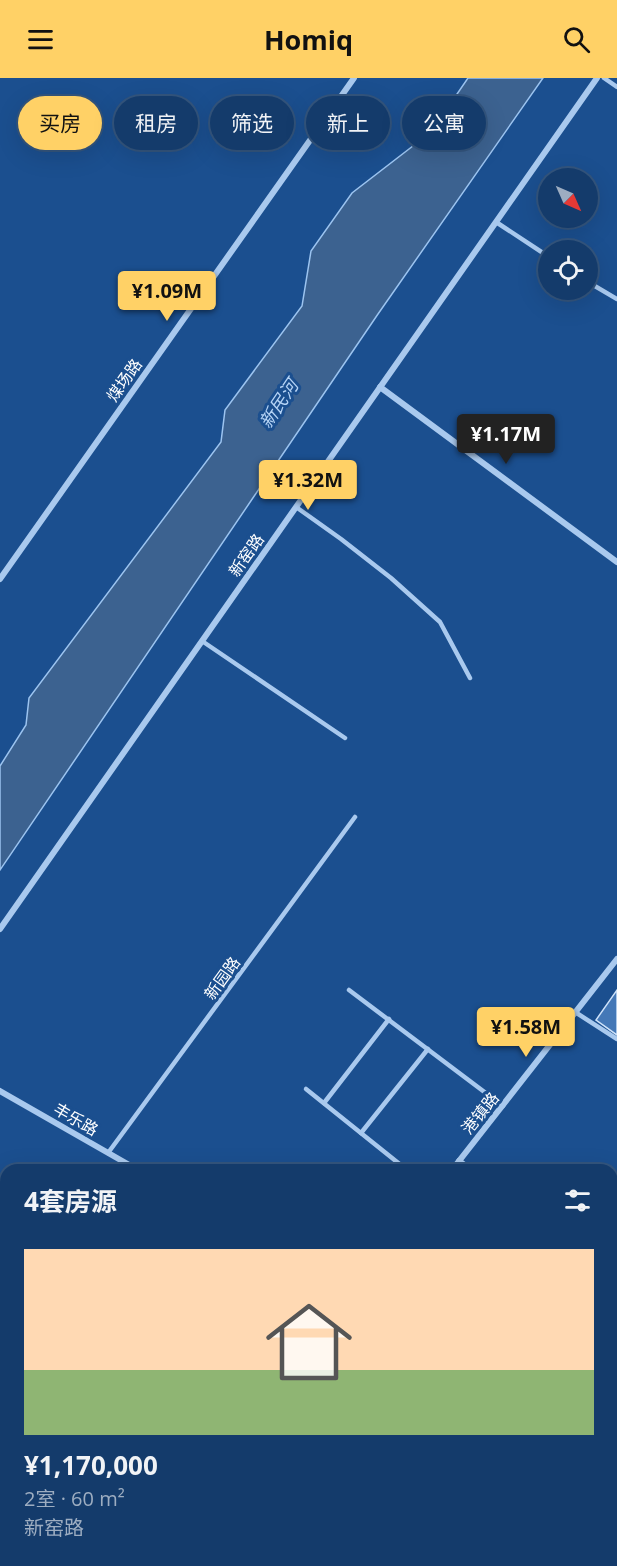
<!DOCTYPE html>
<html lang="zh">
<head>
<meta charset="utf-8">
<style>
  body { margin:0; font-family:"Open Sans","Noto Sans SC",sans-serif; background:#1d4271; color:#f1f3f6; height:100vh; display:flex; flex-direction:column; font-size:22px; white-space:nowrap }
  * { box-sizing:border-box; margin:0 }
  p { font-size:20px; color:#9dadc1 }
  .icon { flex:none; width:33px; height:33px; fill:none; stroke:currentColor; stroke-width:2; stroke-linecap:round; stroke-linejoin:round }
  .map { position:relative; flex:1; overflow:hidden }
  .drawer { position:absolute; left:0px; top:1086px; width:618px; height:402px; display:flex; flex-direction:column; background:#143b6b; border-radius:18px 18px 0 0; box-shadow:0 6px 24px #0002,0 0 0 2px #33557e }
  .drawer>* { flex:none }
  .banner { position:absolute; left:18px; top:18px; width:582px; height:54px; display:flex; gap:12px }
  .needle { width:39px; rotate:135deg }
  .tools { position:absolute; left:538px; top:90px; display:grid; gap:12px }
  .tools a { display:grid; place-items:center; width:60px; height:60px; border-radius:50%; background:#143b6b; box-shadow:0 6px 24px #0002,0 0 0 2px #33557e; font-size:30px }
  .price { position:absolute; translate:-50% -51px; padding:0 14px; border-radius:6px; background:#ffd166; color:#111; font-size:20px; line-height:39px; filter:drop-shadow(0 2px 3px #0008) }
  .price::after { content:''; position:absolute; left:50%; top:36px; width:18px; height:14px; margin-left:-9px; background:inherit; clip-path:polygon(0 0,100% 0,50% 100%) }
  .price.current { background:#222; color:#fff }
  ul { padding:0; list-style:none }
  li { display:grid; align-content:center; gap:12px; height:318px; padding:0 24px }
  li+li { border-top:2px solid #33557e }
  li span { display:grid; place-items:center; height:186px; border-radius:0px; color:#555 }
  li>.icon { margin-inline-start:auto }
  span .icon { width:108px; height:108px; fill:#fffc; stroke-width:1 }
  li b { font-size:26px }
  h2 { display:flex; justify-content:space-between; align-items:center; height:72px; padding:0 24px; font-size:26px }
  .tag { padding:0 21px; border-radius:27px; background:#143b6b; box-shadow:0 6px 24px #0002,0 0 0 2px #33557e; font-size:21px; line-height:54px }
  .tag.current { background:#ffd166; color:#111 }
  header { display:flex; justify-content:space-between; align-items:center; height:78px; padding:0 24px; background:#ffd166; color:#111; font-size:27px; font-weight:700 }
  .map>svg:first-child { display:block }
</style>
</head>
<body>
<header><svg class="icon" aria-label="menu" viewBox="0 0 24 24"><path d="M4 6h16M4 12h16M4 18h16"/></svg>Homiq<svg class="icon" aria-label="search" viewBox="0 0 24 24"><circle cx="10" cy="10" r="6"/><path d="M15 15l6 6"/></svg></header>
<div class="map">
<svg width="617" height="1488" viewBox="0 0 617 1488">
  <rect width="100%" height="100%" fill="#1b4f8f"/>
  <polygon fill="#3c6290" stroke="#9cc4f0" stroke-width="1.5" points="468,0 543,0 378,236 0,792 0,688 26,647 29,620 221,364 225,332 302,228 311,173 352,115 431,54"/>
  <g fill="none" stroke-linecap="round" stroke-linejoin="round">
    <g stroke="#3c6290" stroke-width="22">
      <polyline points="0,1214 6,1218"/>
      <polyline points="444,1482 454,1488"/>
    </g>
  </g>
  <polygon fill="#4478b7" stroke="#cfe3fa" stroke-width="1.5" points="617,912 617,957 596,942"/>
  <g fill="none" stroke-linecap="round" stroke-linejoin="round">
    <g stroke="#a9c9ee" stroke-width="4.5">
      <polyline points="604,0 617,9"/>
      <polyline points="496,144 549,179"/>
      <polyline points="588,204 617,221"/>
      <polyline points="296,429 341,461 391,500 440,544 470,600"/>
      <polyline points="202,563 345,660"/>
      <polyline points="349,912 503,1028"/>
      <polyline points="575,934 617,961"/>
      <polyline points="306,1011 407,1092"/>
      <polyline points="324,1025 389,941"/>
      <polyline points="361,1055 428,971"/>
      <polyline points="108,1075 355,739"/>
    </g>
    <g stroke="#a9c9ee" stroke-width="6">
      <polyline points="380,309 617,484"/>
      <polyline points="0,501 354,0"/>
      <polyline points="0,851 597,0"/>
      <polyline points="0,1013 138,1092"/>
      <polyline points="459,1083 471,1092"/>
      <polyline points="452,1092 617,881"/>
      <polyline points="612,1175 617,1177"/>
      <polyline points="612,1371 617,1374"/>
      <polyline points="401,1482 410,1488"/>
      <polyline points="157,1488 161,1482"/>
      <polyline points="375,1488 379,1482"/>
    </g>
  </g>
  <g text-anchor="middle" stroke-width="6" stroke-linejoin="round" paint-order="stroke">
    <g font-size="16" fill="#fff" stroke="#1b4f8f">
      <text transform="translate(124 302) rotate(-55)" y="6">煤场路</text>
      <text transform="translate(246 477) rotate(-55)" y="6">新窑路</text>
      <text transform="translate(222 900) rotate(-54)" y="6">新园路</text>
      <text transform="translate(480 1035) rotate(-51)" y="6">港镇路</text>
      <text transform="translate(76 1041) rotate(30)" y="6">丰乐路</text>
    </g>
    <g font-size="18" font-style="italic" fill="#b5d3f5" stroke="#1b4f8f">
      <text transform="translate(279 326) rotate(-56)" y="6">新民河</text>
    </g>
  </g>
</svg>
<div class="tools">
<a><svg class="needle" viewBox="-14 -14 28 28"><path d="M0-13l5 13h-10z" fill="#e53935"/><path d="M0 13l5-13h-10z" fill="#9dadc1"/></svg></a>
<a><svg class="icon" aria-label="locate" viewBox="0 0 24 24"><circle cx="12" cy="12" r="6"/><path d="M12 2v4M12 18v4M2 12h4M18 12h4"/></svg></a>
</div>
<b class="price" style="left:167px;top:244px">¥1.09M</b>
<b class="price current" style="left:506px;top:387px">¥1.17M</b>
<b class="price" style="left:308px;top:433px">¥1.32M</b>
<b class="price" style="left:526px;top:980px">¥1.58M</b>
<div class="banner">
<a class="tag current">买房</a>
<a class="tag">租房</a>
<a class="tag">筛选</a>
<a class="tag">新上</a>
<a class="tag">公寓</a>
</div>
<section class="drawer">
<h2>4套房源<svg class="icon" aria-label="filters" viewBox="0 0 24 24"><path d="M4 7h16M4 17h16"/><circle cx="9" cy="7" r="2"/><circle cx="15" cy="17" r="2"/></svg></h2>
<ul>
<li><span style="background:linear-gradient(#ffd9b3 65%,#8fb573 0)"><svg class="icon" aria-label="home" viewBox="0 0 24 24"><path d="M3 11l9-7 9 7M6 9v11h12V9"/></svg></span><div><b>¥1,170,000</b><p>2室 · 60 m²</p><p>新窑路</p></div></li>
</ul>
</section>
</div>
</body>
</html>
